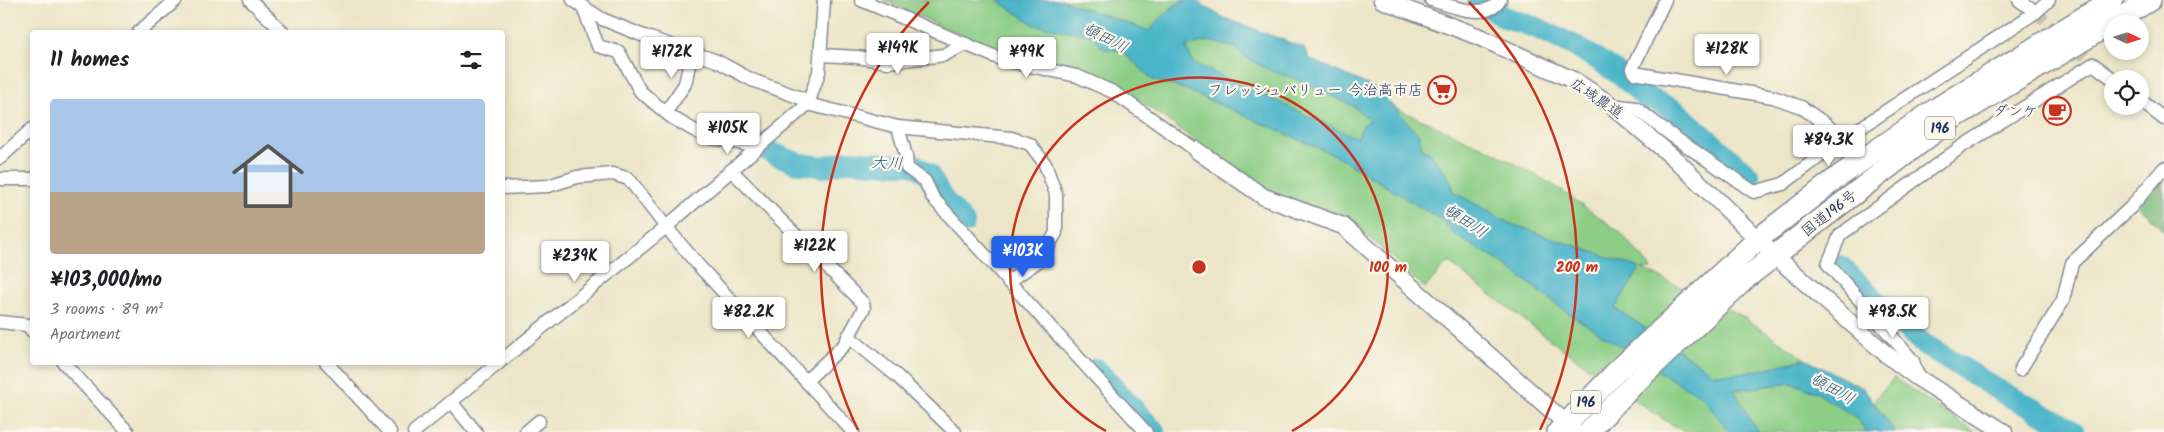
<!DOCTYPE html>
<html lang="en">
<head>
<meta charset="utf-8">
<style>
  body { margin:0; font-family:Kalam,"Klee One",sans-serif; background:#f2f2f2; color:#202124; height:100vh; display:flex; flex-direction:column; font-size:19px; white-space:nowrap }
  * { box-sizing:border-box; margin:0 }
  p { font-size:16px; color:#757577 }
  .icon { flex:none; width:28px; height:28px; fill:none; stroke:currentColor; stroke-width:2; stroke-linecap:round; stroke-linejoin:round }
  .map { position:relative; flex:1; overflow:hidden }
  .drawer { position:absolute; left:30px; top:30px; width:475px; height:335px; display:flex; flex-direction:column; background:#fff; border-radius:5px; box-shadow:0 2px 8px #0003 }
  .drawer>* { flex:none }
  .needle { width:32px; rotate:94deg }
  .fabs { position:absolute; left:2104px; top:15px; display:grid; gap:10px }
  .fabs a { display:grid; place-items:center; width:45px; height:45px; border-radius:50%; background:#fff; box-shadow:0 2px 8px #0003; font-size:25px }
  .price { position:absolute; translate:-50% -42px; padding:0 11px; border-radius:5px; background:#fff; color:#222; font-size:16px; line-height:32px; filter:drop-shadow(0 1px 2px #0008) }
  .price::after { content:''; position:absolute; left:50%; top:30px; width:15px; height:11px; margin-left:-8px; background:inherit; clip-path:polygon(0 0,100% 0,50% 100%) }
  .price.on { background:#2563eb; color:#fff }
  ul { padding:0; list-style:none }
  li { display:grid; align-content:center; gap:10px; height:265px; padding:0 20px }
  li+li { border-top:1px solid #e0e0e0 }
  li span { display:grid; place-items:center; height:155px; border-radius:5px; color:#555 }
  li>.icon { margin-inline-start:auto }
  span .icon { width:90px; height:90px; fill:#fffc; stroke-width:1 }
  li b { font-size:21px }
  h2 { display:flex; justify-content:space-between; align-items:center; height:60px; padding:0 20px; font-size:21px }
  .map>svg:first-child { display:block }
</style>
</head>
<body>
<div class="map">
<svg width="2164" height="432" viewBox="0 0 2164 432">
  <rect width="100%" height="100%" fill="#fbf7ec"/>
  <filter id="ink" filterUnits="userSpaceOnUse"><feTurbulence type="fractalNoise" baseFrequency=".02" numOctaves="2"/><feDisplacementMap in="SourceGraphic" scale="10" xChannelSelector="R" yChannelSelector="G"/><feConvolveMatrix kernelMatrix="1 2 1 2 8 2 1 2 1" color-interpolation-filters="sRGB"/></filter>
  <filter id="wash" filterUnits="userSpaceOnUse"><feTurbulence type="fractalNoise" baseFrequency=".0096" numOctaves="4" result="noise"/><feDisplacementMap in="SourceGraphic" scale="20" xChannelSelector="R" yChannelSelector="G"/><feGaussianBlur stdDeviation="1.12" result="paint"/><feColorMatrix in="noise" values="0 0 0 0 0 0 0 0 0 0 0 0 0 0 0 0 0 1.4 0 .05"/><feComposite in="paint" operator="in"/></filter>
  <g filter="url(#wash)">
    <rect width="100%" height="100%" fill="#ece5c7"/>
    <g fill="#8cce86" stroke="#547e72">
      <polygon points="883,0 997,0 1035,25 1092,35 1104,49 1121,50 1153,80 1184,89 1337,156 1443,221 1454,234 1505,265 1564,310 1668,377 1702,396 1730,432 1684,432 1649,410 1550,340 1448,262 1425,288 1349,219 1267,192 1139,100 1093,75 1027,58 1007,55"/>
      <polygon points="1061,0 1187,0 1173,6 1149,31"/>
      <polygon points="1208,41 1234,47 1249,59 1271,71 1292,77 1353,106 1371,121 1364,123 1357,139 1192,63 1186,46"/>
      <path d="M1393 107 1492 151 1555 186 1620 232 1652 269H1642L1742 316 1805 359 1747 373 1714 374 1615 308 1640 268 1511 224 1454 192C1451 175 1438 165 1429 152L1422 151V145Z"/>
      <polygon points="1894,378 1975,432 1895,432 1873,401"/>
      <polygon points="1792,383 1816,392 1857,418 1866,432 1760,432 1755,428 1733,390"/>
    </g>
    <polygon fill="#71b173" stroke="#467068" points="2164,174 2164,232 2137,205"/>
    <path fill="#4cb5c9" stroke="#347294" fill-rule="evenodd" d="M997 0H1061L1149 31 1173 6 1188 0 1197 1 1220 16 1304 48 1310 59 1377 89 1419 135 1422 151 1429 152C1438 165 1450 175 1454 192L1511 224 1640 268 1615 308 1714 374 1747 373 1805 359 1863 388 1895 432H1866L1857 418 1816 392 1792 383 1734 390 1755 428 1760 432H1730L1702 396 1668 377 1564 310 1505 265 1454 234 1443 221 1337 156 1184 89 1153 80 1121 50 1104 49 1092 35 1035 25ZM1208 41 1234 47 1249 59 1271 71 1292 77 1353 106 1371 121 1364 123 1357 138 1193 63 1186 46Z"/>
    <g fill="none" stroke-linecap="round" stroke-linejoin="round">
      <g stroke="#4cb5c9" stroke-width="22">
        <polyline points="1478,0 1504,17 1537,28 1571,44 1597,59 1623,77 1644,96 1675,110 1749,176"/>
        <polyline points="737,138 752,140 772,153 797,163 823,167 847,161 893,164 914,164 929,175 943,199 964,223"/>
        <polyline points="1840,266 1877,302 1924,344 2003,393 2060,423 2074,432"/>
        <polyline points="1096,369 1155,432"/>
      </g>
    </g>
  </g>
  <g filter="url(#ink)">
    <g fill="none" stroke-linecap="round" stroke-linejoin="round">
      <polyline stroke="#c2c1b2" stroke-width="12" stroke-dasharray="12 6" stroke-linecap="butt" points="2036,12 2093,64"/>
      <defs>
        <g id="minor">
          <polyline points="250,0 283,32"/>
          <polyline points="573,0 602,19 644,36 717,61 752,80 809,101"/>
          <polyline points="861,0 1003,60 1077,76 1113,92 1196,150"/>
          <path d="M1431 0C1450 5 1486 22 1500 0"/>
          <polyline points="1665,0 1632,69 1634,73 1773,97 1801,107 1827,125 1842,140"/>
          <polyline points="2019,0 2036,12"/>
          <polyline points="583,7 598,46 619,52 640,91 671,117 706,137 749,145 756,149"/>
          <polyline points="139,32 176,0"/>
          <polyline points="822,55 857,57 888,62 944,55 966,44"/>
          <polyline points="2140,100 2164,119"/>
          <polyline points="808,104 898,127 1011,138 1030,144 1045,164 1056,194 1056,233 1040,260 1008,282"/>
          <polyline points="1611,105 1636,108 1671,135 1754,192 1783,184 1842,140 2036,12 2049,0"/>
          <polyline points="666,112 685,84 692,52"/>
          <polyline points="898,127 906,156 907,168 925,181 933,198 1146,432"/>
          <polyline points="0,158 32,129"/>
          <polyline points="731,170 863,303 864,308 844,345 806,381"/>
          <polyline points="0,179 32,179"/>
          <polyline points="502,188 548,186 577,177 613,174 629,179 666,227 699,266 853,432"/>
          <polyline points="0,322 28,325 32,331"/>
          <polyline points="848,336 897,376 955,432"/>
          <polyline points="502,360 666,227 808,104 819,72 824,0"/>
          <polyline points="63,362 128,432"/>
          <polyline points="326,362 390,432"/>
          <polyline points="2020,370 2063,300 2072,263 2131,207 2164,168"/>
          <polyline points="1918,378 1913,361 1828,264 1840,235 1961,147 2093,64 2113,79"/>
          <polyline points="451,402 476,432"/>
          <polyline points="414,432 500,362"/>
          <polyline points="526,432 539,421"/>
        </g>
        <g id="tertiary">
          <polyline points="1382,0 1477,36 1575,81 1611,105 1675,159 1774,255 1886,354 1918,378 2004,432"/>
          <polyline points="1196,150 1264,197 1343,226 1576,432"/>
        </g>
        <g id="trunk">
          <polyline points="1558,432 1616,372 1758,239 1838,177 1939,107 2112,0"/>
          <polyline points="1588,432 1635,383 1746,278 1850,197 1950,120 2150,0"/>
        </g>
      </defs>
      <use href="#minor" stroke="#848a92" stroke-width="15"/>
      <use href="#tertiary" stroke="#848a92" stroke-width="19"/>
      <use href="#trunk" stroke="#848a92" stroke-width="24"/>
      <use href="#minor" stroke="#fff" stroke-width="12"/>
      <use href="#tertiary" stroke="#fff" stroke-width="16"/>
      <use href="#trunk" stroke="#fff" stroke-width="21"/>
    </g>
  </g>
  <g fill="none" stroke="#c8321e" stroke-width="2.5">
    <path d="M1106 431A189 189 0 1 1 1292 431"/>
    <path d="M858 430A378 378 0 0 1 929 2M1469 2A378 378 0 0 1 1540 430"/>
  </g>
  <defs>
    <symbol id="supermarket-ring" viewBox="-11 -11 22 22"><circle r="9.5" fill="#fbf7ec" stroke="#c8321e" stroke-width="1.5"/><path d="M-6-5.5h2.5l.6 2H6L4.5 2H-2.5L-4.4-4H-6ZM-1.5 3.2a1.3 1.3 0 1 0 .1 0ZM3 3.2a1.3 1.3 0 1 0 .1 0Z" fill="#c8321e"/></symbol>
    <symbol id="cafe-ring" viewBox="-11 -11 22 22"><circle r="9.5" fill="#fbf7ec" stroke="#c8321e" stroke-width="1.5"/><path d="M-5.5-4.5H6V0H3Q3 3.5 0 3.5H-2.5Q-5.5 3.5-5.5 0ZM3-3.2v2h1.7v-2ZM-6 4.5H4V6H-6Z" fill="#c8321e"/></symbol>
  </defs>
  <g fill-rule="evenodd">
    <use href="#supermarket-ring" x="1426" y="74" width="32" height="32"/>
    <use href="#cafe-ring" x="2041" y="95" width="32" height="32"/>
  </g>
  <g text-anchor="middle" stroke-width="4.5" stroke-linejoin="round" paint-order="stroke">
    <g fill="#fbf7ec" stroke="#5e6b89" stroke-width="1">
      <rect x="1925" y="116.5" width="30" height="23" rx="4"/>
      <rect x="1571" y="390.5" width="30" height="23" rx="4"/>
    </g>
    <g font-size="14" font-weight="bold" fill="#1b2f5e">
      <text x="1940" y="133">196</text>
      <text x="1586" y="407">196</text>
    </g>
    <g font-size="15" fill="#1b2f5e" stroke="#fbf7ec" text-anchor="end">
      <text x="1423" y="95">フレッシュバリュー 今治高市店</text>
      <text x="2038" y="116">ダンケ</text>
    </g>
    <g font-size="15" fill="#1b2f5e" stroke="#fbf7ec">
      <text transform="translate(1597 98) rotate(34)" y="5">広域農道</text>
      <text transform="translate(1829 213) rotate(-38)" y="5">国道196号</text>
    </g>
    <g font-size="16" font-style="italic" fill="#2a577e" stroke="#fbf7ec">
      <text transform="translate(1106 37) rotate(27)" y="6">頓田川</text>
      <text transform="translate(887 162) rotate(3)" y="6">大川</text>
      <text transform="translate(1466 220) rotate(33)" y="6">頓田川</text>
      <text transform="translate(1833 388) rotate(29)" y="6">頓田川</text>
    </g>
  </g>
  <circle cx="1199" cy="267" r="8" fill="#c8321e" stroke="#fbf7ec" stroke-width="2.5"/>
  <g font-size="15" text-anchor="middle" font-weight="bold" fill="#c8321e" stroke="#fbf7ec" stroke-width="4.5" stroke-linejoin="round" paint-order="stroke">
    <text x="1388" y="272">100 m</text>
    <text x="1577" y="272">200 m</text>
  </g>
</svg>
<div class="fabs">
<a><svg class="needle" viewBox="-14 -14 28 28"><path d="M0-13l5 13h-10z" fill="#e53935"/><path d="M0 13l5-13h-10z" fill="#757577"/></svg></a>
<a><svg class="icon" aria-label="locate" viewBox="0 0 24 24"><circle cx="12" cy="12" r="6"/><path d="M12 2v4M12 18v4M2 12h4M18 12h4"/></svg></a>
</div>
<b class="price" style="left:898px;top:75px">¥149K</b>
<b class="price" style="left:1727px;top:76px">¥128K</b>
<b class="price" style="left:672px;top:79px">¥172K</b>
<b class="price" style="left:1027px;top:79px">¥99K</b>
<b class="price" style="left:728px;top:155px">¥105K</b>
<b class="price" style="left:1829px;top:167px">¥84.3K</b>
<b class="price" style="left:815px;top:273px">¥122K</b>
<b class="price on" style="left:1023px;top:278px">¥103K</b>
<b class="price" style="left:575px;top:283px">¥239K</b>
<b class="price" style="left:749px;top:339px">¥82.2K</b>
<b class="price" style="left:1893px;top:339px">¥98.5K</b>
<section class="drawer">
<h2>11 homes<svg class="icon" aria-label="filters" viewBox="0 0 24 24"><path d="M4 7h16M4 17h16"/><circle cx="9" cy="7" r="2"/><circle cx="15" cy="17" r="2"/></svg></h2>
<ul>
<li><span style="background:linear-gradient(#a9c7e8 60%,#b9a48a 0)"><svg class="icon" aria-label="home" viewBox="0 0 24 24"><path d="M3 11l9-7 9 7M6 9v11h12V9"/></svg></span><div><b>¥103,000/mo</b><p>3 rooms · 89 m²</p><p>Apartment</p></div></li>
</ul>
</section>
</div>
</body>
</html>
